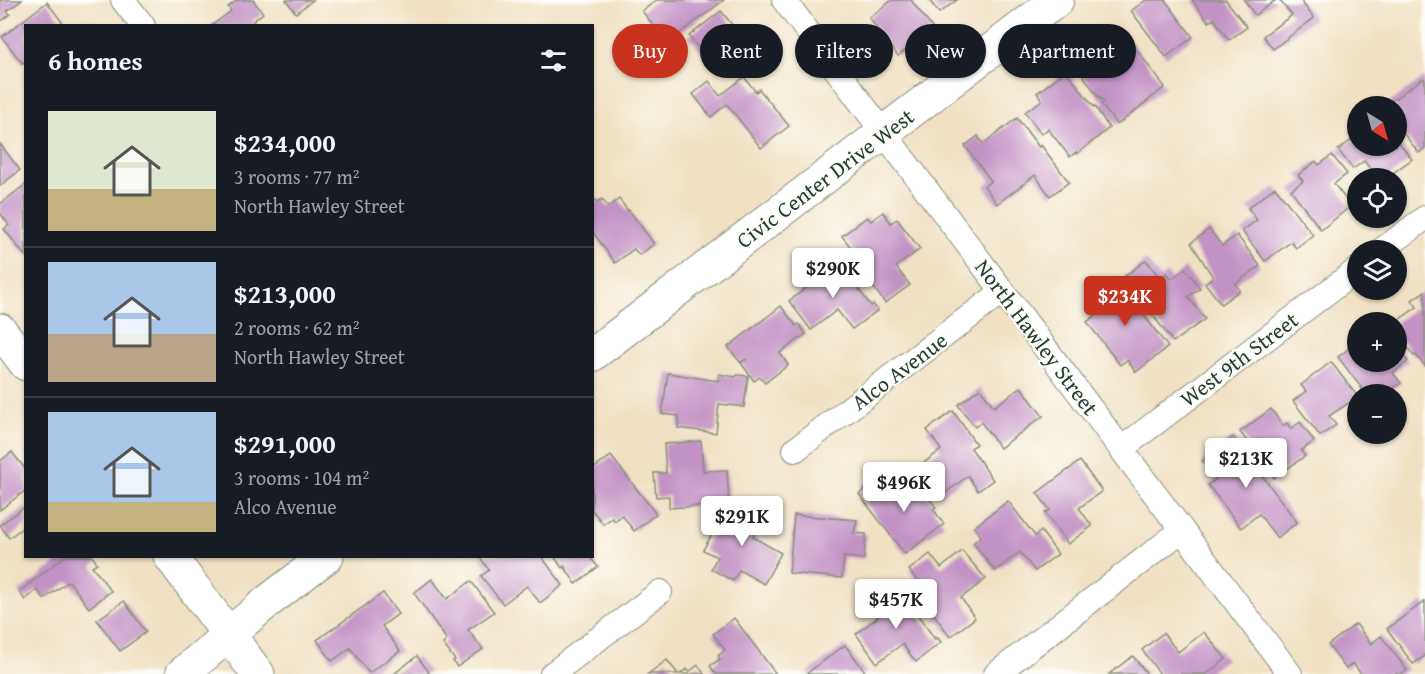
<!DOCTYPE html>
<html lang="en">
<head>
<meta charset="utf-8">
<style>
  body { margin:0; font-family:"Gentium Book Plus",serif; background:#20242c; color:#f1f3f6; height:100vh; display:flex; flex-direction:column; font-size:22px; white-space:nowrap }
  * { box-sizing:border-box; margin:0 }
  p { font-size:20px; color:#9ea1a6 }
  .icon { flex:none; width:33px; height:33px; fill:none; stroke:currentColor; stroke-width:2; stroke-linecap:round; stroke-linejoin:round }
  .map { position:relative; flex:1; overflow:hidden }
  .side { position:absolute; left:24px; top:24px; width:570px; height:534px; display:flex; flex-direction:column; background:#171b24; border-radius:0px; box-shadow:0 2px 4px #0004 }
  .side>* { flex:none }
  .top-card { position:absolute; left:612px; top:24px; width:570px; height:54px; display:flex; gap:12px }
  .needle { width:39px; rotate:143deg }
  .controls { position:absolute; left:1347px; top:96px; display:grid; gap:12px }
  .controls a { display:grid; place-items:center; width:60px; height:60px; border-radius:50%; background:#171b24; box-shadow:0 2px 4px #0004; font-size:30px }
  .price { position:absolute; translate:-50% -51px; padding:0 14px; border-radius:6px; background:#fff; color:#222; font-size:20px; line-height:39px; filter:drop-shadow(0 2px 3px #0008) }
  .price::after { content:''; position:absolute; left:50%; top:36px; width:18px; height:14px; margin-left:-9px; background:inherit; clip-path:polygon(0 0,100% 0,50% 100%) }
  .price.selected { background:#c8321e; color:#fff }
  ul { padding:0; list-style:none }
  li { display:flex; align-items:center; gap:18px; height:150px; padding:0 24px }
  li+li { border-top:2px solid #363941 }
  li span { display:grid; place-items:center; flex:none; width:168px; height:120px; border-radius:0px; color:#555 }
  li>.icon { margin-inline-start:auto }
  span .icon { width:72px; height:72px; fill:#fffc; stroke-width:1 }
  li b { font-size:26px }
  h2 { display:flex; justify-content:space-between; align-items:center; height:72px; padding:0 24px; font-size:26px }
  .tag { padding:0 21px; border-radius:27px; background:#171b24; box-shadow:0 2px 4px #0004; font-size:21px; line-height:54px }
  .tag.selected { background:#c8321e; color:#fff }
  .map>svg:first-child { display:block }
</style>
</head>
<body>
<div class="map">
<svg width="1425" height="674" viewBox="0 0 1425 674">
  <rect width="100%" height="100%" fill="#fdfcf7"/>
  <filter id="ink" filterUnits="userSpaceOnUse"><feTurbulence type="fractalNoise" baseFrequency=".0167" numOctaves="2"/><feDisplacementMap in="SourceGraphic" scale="12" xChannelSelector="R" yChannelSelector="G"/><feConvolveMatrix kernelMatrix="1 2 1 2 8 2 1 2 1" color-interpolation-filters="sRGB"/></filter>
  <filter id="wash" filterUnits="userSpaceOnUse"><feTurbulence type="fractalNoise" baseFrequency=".008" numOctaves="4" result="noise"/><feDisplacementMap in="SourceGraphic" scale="24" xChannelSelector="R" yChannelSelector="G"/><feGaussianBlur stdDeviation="1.35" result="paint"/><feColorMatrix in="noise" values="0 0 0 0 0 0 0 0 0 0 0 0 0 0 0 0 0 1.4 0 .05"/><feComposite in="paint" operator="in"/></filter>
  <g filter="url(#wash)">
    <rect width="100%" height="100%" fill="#f0e1c3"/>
    <g id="blocks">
      <g fill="#c292c4">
        <polygon points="0,0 22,0 7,11 10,14 0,22"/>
        <polygon points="238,0 253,0 263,13 253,21 256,26 211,26 231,11 228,7"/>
        <polygon points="286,0 313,0 296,13"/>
        <polygon points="657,0 724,0 667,43 642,11"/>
        <polygon points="892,0 911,0 933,29 898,56 869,18"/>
        <polygon points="929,0 957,0 939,13"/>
        <polygon points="1146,0 1165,0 1193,37 1166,57 1131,11"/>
        <polygon points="1192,0 1226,0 1247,27 1229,40 1214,19 1209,22"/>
        <polygon points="1244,0 1276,0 1255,15"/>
        <polygon points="1279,0 1300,0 1314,18 1273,49 1263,36 1292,15"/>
        <polygon points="47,2 65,26 26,26 26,61 22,63 2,37"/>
        <polygon points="721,11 737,31 705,57 689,36"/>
        <polygon points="1121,29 1165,87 1117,125 1101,104 1104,102 1101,98 1100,99 1079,70 1096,59 1090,52"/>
        <polygon points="1066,71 1094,107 1095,106 1109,128 1077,154 1076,152 1070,157 1048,129 1041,134 1025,112 1042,100 1037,93"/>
        <polygon points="744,77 756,92 759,89 789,126 761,148 727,104 711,117 693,94 709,81 720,96"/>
        <polygon points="1423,78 1425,80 1425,148 1419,153 1396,124 1396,106 1385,106"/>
        <polygon points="1017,118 1039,147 1041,145 1069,182 1050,196 1035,175 997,204 984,186 991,181 965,146 978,136 983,144"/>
        <polygon points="1353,139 1359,148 1362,146 1396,146 1396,139 1412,159 1386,178 1378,178 1364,161 1353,169 1338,150"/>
        <polygon points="0,144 20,170 0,186"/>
        <polygon points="1332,155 1347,174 1334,184 1351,206 1321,230 1291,190 1303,181 1298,175 1316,161 1319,165"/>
        <polygon points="26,184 26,257 4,229 9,225 0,213 0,204"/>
        <polygon points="1275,187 1313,235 1296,248 1291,242 1265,261 1242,231 1257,220 1248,208"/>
        <polygon points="592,196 597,202 602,199 608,207 619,199 628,211 629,210 654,244 639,255 634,249 615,263 592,231"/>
        <polygon points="883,212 891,223 897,219 920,249 896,267 910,285 885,303 862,272 867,268 842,236 867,217 871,221"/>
        <polygon points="1209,229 1222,246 1237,235 1260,266 1235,284 1240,290 1221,304 1205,283 1213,277 1191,243"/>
        <polygon points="1146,260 1160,278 1167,273 1172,279 1185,268 1200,288 1188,297 1205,319 1173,342 1124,277"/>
        <polygon points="847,265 861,284 857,287 871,306 873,304 878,310 852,329 837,310 811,330 789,301 834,267 837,272"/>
        <polygon points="1116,278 1168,347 1136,372 1127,360 1120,365 1087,322 1100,312 1090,298"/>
        <polygon points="1425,291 1425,366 1416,355 1414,356 1396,333 1396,322 1417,307 1412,300"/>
        <polygon points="781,306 796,326 799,324 806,334 780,353 788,365 765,383 760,377 754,381 741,363 747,359 740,362 728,347"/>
        <polygon points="1356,343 1358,362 1396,362 1396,345 1408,361 1393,373 1401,383 1385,394 1366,394 1338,357"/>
        <polygon points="1331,362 1358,397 1329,416 1336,425 1320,436 1293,401 1306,391 1301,385"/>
        <polygon points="668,373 718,381 719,374 736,377 737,375 748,376 744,407 719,404 716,433 678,428 679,416 662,414"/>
        <polygon points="1021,387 1043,416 1000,448 981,422 975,427 958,405 980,388 994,407"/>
        <polygon points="1271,409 1283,426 1287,423 1291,429 1300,422 1314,441 1301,451 1305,456 1274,478 1240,432"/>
        <polygon points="953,411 976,444 971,448 993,480 978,491 968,476 940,497 918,467 941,450 927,430"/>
        <polygon points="1233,437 1297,522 1277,538 1259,514 1241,528 1208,485 1216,479 1202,461"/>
        <polygon points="701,441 703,471 727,470 729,504 669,508 669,496 656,497 654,473 666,473 664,444"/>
        <polygon points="12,452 26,470 26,490 0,510 0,461"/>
        <polygon points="611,456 656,514 634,531 622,515 615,521 612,518 603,524 592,510 592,470"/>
        <polygon points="1080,461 1102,491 1079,508 1092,526 1068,544 1045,513 1050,510 1037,493"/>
        <polygon points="913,478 936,507 933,509 944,524 905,554 859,494 875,481 888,497"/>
        <polygon points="739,501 765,516 753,537 781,553 764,584 739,570 733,581 711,569 717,557 703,550 718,524 726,528"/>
        <polygon points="1008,501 1035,536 1041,531 1058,554 1035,571 1020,552 995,571 973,543 981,536 974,527"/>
        <polygon points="26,506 26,525 9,538 0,525"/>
        <polygon points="794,515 857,520 854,533 866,534 864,559 844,557 842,578 789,573"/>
        <polygon points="962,551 986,579 961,598 975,618 950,637 927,604 932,600 909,570 930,554 941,568"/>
        <polygon points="65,556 92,556 97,563 92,566 111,591 89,608 69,581 44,599 37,590 25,600 19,592"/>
        <polygon points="479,556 541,556 563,585 540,603 527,586 503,604 481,576 489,570"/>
        <polygon points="554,556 589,556 598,567 576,584 564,566 562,568"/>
        <polygon points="432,579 447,599 471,581 494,612 468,630 483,649 457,667 453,661 455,660 443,644 447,640 414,593"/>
        <polygon points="888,589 902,607 910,601 919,613 917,614 935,639 937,637 941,642 916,662 902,644 877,663 856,634 878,617 869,604"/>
        <polygon points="383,593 398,614 382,626 400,651 369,673 350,648 332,661 317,640"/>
        <polygon points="124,601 146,632 120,651 97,620"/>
        <polygon points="1425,601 1425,656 1413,664 1387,629"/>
        <polygon points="734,618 776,674 716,674 710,666 720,659 718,656 725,650 713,634"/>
        <polygon points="1356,624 1371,644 1381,636 1407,670 1401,674 1361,674 1353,663 1346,669 1328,645"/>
        <polygon points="1204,632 1226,659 1207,674 1160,674 1142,650 1163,633 1178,652"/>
        <polygon points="845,645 867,674 806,674"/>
        <polygon points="417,656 429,672 426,674 394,674"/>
        <polygon points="1133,656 1147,674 1109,674"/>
        <polygon points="667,660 678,674 648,674"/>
        <polygon points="698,665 704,674 680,674 687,669 689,672"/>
      </g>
    </g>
  </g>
  <g filter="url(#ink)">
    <use href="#blocks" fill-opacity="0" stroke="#888f7c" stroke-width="1.5"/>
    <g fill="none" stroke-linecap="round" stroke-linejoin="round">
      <defs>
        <g id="street">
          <polyline points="123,0 143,26"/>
          <polyline points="784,0 1290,674"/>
          <polyline points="1382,250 1425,218"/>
          <polyline points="1121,449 1358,269"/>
          <polyline points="795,450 1003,291"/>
          <polyline points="552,674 660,592"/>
          <polyline points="996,674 1182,530"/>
        </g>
        <g id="secondary">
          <polyline points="0,330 26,364"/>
          <polyline points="592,355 1057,0"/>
          <polyline points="170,556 258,674"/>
          <polyline points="182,674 267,602 327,556"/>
        </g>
      </defs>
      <use href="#street" stroke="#888f7c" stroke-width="26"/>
      <use href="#secondary" stroke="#888f7c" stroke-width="35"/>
      <use href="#street" stroke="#fff" stroke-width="24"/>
      <use href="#secondary" stroke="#fff" stroke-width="33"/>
    </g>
  </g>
  <g text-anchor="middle" stroke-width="4.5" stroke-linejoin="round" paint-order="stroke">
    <g font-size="22" fill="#1f3d34" stroke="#fdfcf7">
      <text transform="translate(825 178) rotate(-37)" y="8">Civic Center Drive West</text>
      <text transform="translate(1037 337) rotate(53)" y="8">North Hawley Street</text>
      <text transform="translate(1239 359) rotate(-37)" y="8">West 9th Street</text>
      <text transform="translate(899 371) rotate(-37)" y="8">Alco Avenue</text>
    </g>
  </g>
</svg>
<div class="controls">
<a><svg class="needle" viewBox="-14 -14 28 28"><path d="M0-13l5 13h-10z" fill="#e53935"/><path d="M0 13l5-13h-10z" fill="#9ea1a6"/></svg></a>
<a><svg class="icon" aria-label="locate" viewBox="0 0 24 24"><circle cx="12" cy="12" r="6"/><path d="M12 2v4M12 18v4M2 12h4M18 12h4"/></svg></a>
<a><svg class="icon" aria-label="layers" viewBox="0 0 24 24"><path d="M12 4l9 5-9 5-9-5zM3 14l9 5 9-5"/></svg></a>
<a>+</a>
<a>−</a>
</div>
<b class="price" style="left:833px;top:299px">$290K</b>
<b class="price selected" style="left:1125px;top:327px">$234K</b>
<b class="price" style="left:1246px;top:489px">$213K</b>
<b class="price" style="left:904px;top:513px">$496K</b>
<b class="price" style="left:742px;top:547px">$291K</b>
<b class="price" style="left:896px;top:630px">$457K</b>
<div class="top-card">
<a class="tag selected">Buy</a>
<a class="tag">Rent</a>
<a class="tag">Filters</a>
<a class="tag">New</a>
<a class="tag">Apartment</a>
</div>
<section class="side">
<h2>6 homes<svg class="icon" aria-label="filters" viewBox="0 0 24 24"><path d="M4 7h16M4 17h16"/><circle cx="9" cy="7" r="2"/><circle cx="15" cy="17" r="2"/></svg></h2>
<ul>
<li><span style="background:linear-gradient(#dfe7d0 65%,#c2b280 0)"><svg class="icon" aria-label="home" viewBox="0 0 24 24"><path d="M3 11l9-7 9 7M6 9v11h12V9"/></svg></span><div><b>$234,000</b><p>3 rooms · 77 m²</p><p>North Hawley Street</p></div></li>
<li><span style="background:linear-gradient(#a9c7e8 60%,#b9a48a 0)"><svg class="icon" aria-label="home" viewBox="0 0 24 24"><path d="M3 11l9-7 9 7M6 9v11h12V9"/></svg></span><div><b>$213,000</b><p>2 rooms · 62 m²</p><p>North Hawley Street</p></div></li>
<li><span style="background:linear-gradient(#a9c7e8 75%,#c2b280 0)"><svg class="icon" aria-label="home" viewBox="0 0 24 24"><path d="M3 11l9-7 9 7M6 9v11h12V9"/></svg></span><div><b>$291,000</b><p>3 rooms · 104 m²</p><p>Alco Avenue</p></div></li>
</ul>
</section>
</div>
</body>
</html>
